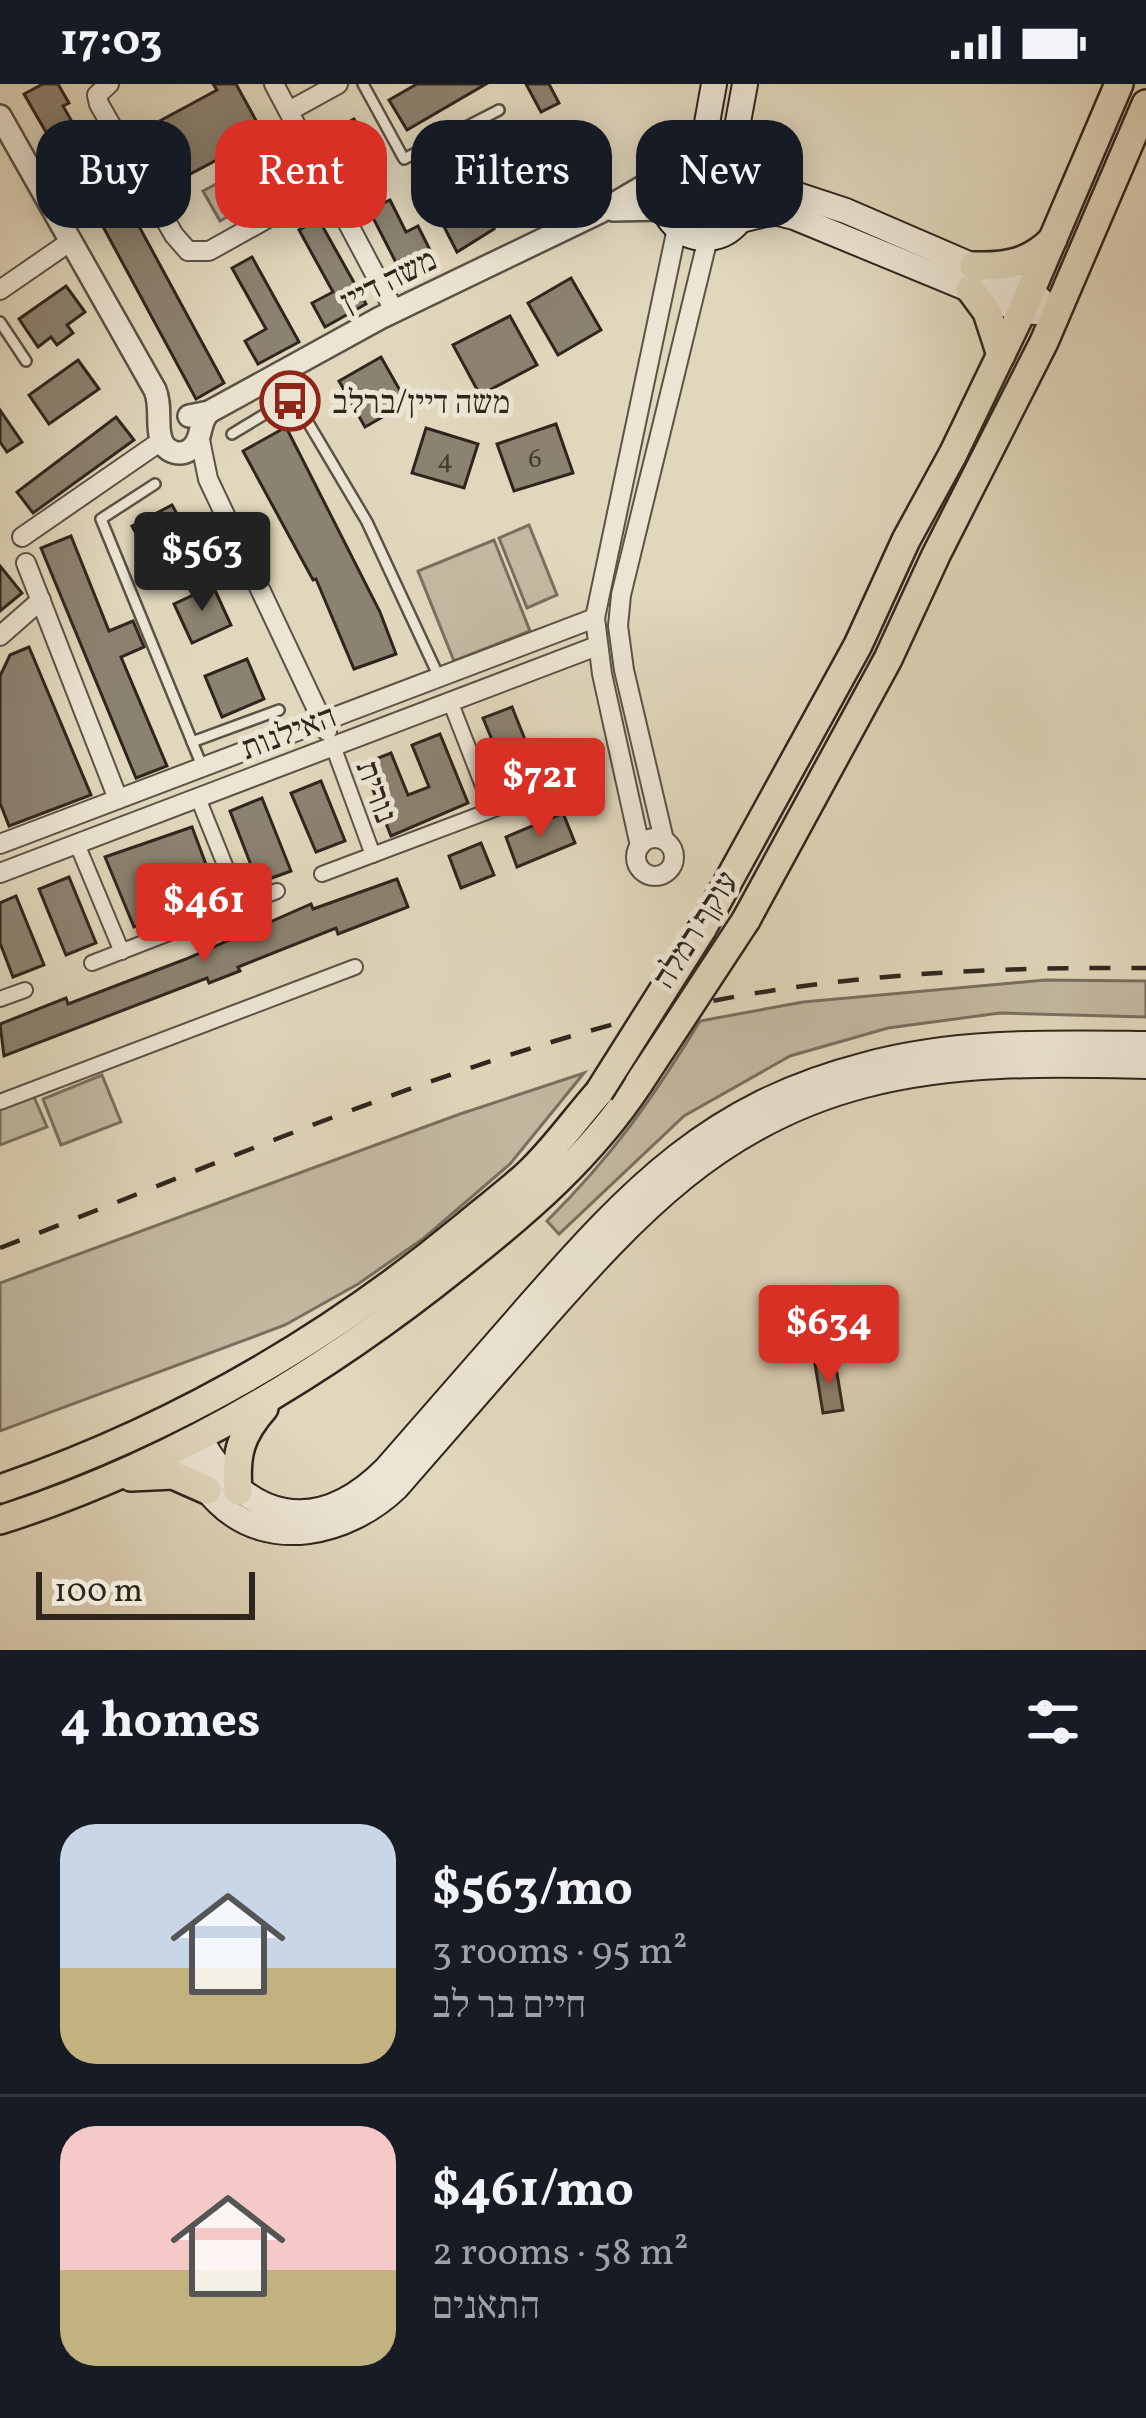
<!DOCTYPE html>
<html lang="en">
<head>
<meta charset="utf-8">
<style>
  body { margin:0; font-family:Vollkorn,"Frank Ruhl Libre",serif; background:#242831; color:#f1f3f6; height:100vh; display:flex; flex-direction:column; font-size:45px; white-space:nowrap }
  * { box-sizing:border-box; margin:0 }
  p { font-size:39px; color:#9ea1a6 }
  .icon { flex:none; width:66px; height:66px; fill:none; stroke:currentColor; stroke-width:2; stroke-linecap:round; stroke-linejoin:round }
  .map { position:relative; height:1566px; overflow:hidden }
  .drawer { display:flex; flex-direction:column; background:#171b24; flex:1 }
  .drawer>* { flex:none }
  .guide { position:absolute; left:36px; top:36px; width:1074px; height:108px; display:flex; gap:24px }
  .scale { position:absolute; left:36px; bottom:30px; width:219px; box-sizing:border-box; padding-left:12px; border:6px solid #30251d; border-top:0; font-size:33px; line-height:42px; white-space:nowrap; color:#30251d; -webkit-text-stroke:9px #ece5d3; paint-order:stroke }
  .price { position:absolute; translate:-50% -102px; padding:0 27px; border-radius:12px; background:#d93025; color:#fff; font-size:39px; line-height:78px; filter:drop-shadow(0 3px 6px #0008) }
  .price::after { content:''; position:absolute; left:50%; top:72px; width:36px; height:27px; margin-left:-18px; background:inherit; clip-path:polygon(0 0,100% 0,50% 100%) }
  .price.current { background:#222; color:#fff }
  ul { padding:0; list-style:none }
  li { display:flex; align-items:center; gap:36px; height:300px; padding:0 60px }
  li+li { border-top:3px solid #363941 }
  li span { display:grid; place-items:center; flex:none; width:336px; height:240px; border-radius:36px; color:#555 }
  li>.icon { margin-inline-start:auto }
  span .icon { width:144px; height:144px; fill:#fffc; stroke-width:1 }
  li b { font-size:51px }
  h2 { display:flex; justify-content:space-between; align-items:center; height:144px; padding:0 60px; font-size:51px }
  .tag { padding:0 42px; border-radius:36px; background:#171b24; box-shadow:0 6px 30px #0003; font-size:42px; line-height:108px }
  .tag.current { background:#d93025; color:#fff }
  .status { display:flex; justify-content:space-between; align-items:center; height:84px; padding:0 60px; background:#171b24; direction:ltr }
  .status svg { height:33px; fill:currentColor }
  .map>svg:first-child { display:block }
</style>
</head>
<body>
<div class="status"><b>17:03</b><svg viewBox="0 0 49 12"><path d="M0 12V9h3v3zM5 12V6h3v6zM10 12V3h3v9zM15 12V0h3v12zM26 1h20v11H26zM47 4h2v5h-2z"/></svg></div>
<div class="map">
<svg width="1146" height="1566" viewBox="0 0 1146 1566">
  <rect width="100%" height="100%" fill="#e1d7bc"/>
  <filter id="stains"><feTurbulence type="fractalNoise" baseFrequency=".00167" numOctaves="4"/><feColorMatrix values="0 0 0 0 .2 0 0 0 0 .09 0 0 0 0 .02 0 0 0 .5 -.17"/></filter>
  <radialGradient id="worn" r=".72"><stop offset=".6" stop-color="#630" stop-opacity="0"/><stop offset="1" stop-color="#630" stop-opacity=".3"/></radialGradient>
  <g fill="#c3b9a1" stroke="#7a6f5f" stroke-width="3">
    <polygon points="263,75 279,104 220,137 203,107"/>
    <polygon points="529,441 557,511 527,524 499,454"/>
    <polygon points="494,456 530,547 454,577 418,487"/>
    <path d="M1045 896 1146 897V933L1000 929 888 944 790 972 684 1032 559 1150 547 1137C614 1070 651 1017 700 937L803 918Z"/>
    <polygon points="584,989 510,1080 424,1154 358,1200 285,1241 0,1347 0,1199 460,1030"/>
    <polygon points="102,991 121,1038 61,1061 43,1015"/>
    <polygon points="31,1006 47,1043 0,1061 0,1018"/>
  </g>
  <g fill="#8c8270" stroke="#30251d" stroke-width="3">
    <polygon points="43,0 58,0 69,19 63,22 93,75 69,88 24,10"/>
    <polygon points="213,0 236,0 264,51 175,98 143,46 217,6"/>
    <polygon points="417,0 486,0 407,46 389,16"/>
    <polygon points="526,0 549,0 559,19 541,28"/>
    <polygon points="354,35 384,92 360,105 330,48"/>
    <polygon points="543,67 566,111 527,131 504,87"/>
    <polygon points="472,103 494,145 457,168 434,123"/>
    <polygon points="390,116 406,148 418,142 439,184 407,200 369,126"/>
    <polygon points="128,122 224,299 196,315 100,137"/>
    <polygon points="319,136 366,220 325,243 312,219 333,208 299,146"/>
    <polygon points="252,173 299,258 258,280 245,257 266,245 232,184"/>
    <polygon points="571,194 601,246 558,271 528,219"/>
    <polygon points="66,202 85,228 67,241 73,249 57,261 51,253 38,263 19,235"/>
    <polygon points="510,232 537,281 480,311 453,261"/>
    <polygon points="381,273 407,319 365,343 339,297"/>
    <polygon points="78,276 99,305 49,340 29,311"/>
    <polygon points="0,326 22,358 7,368 0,358"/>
    <polygon points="116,333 134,356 33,429 17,408"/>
    <polygon points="556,340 573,389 514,407 497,360"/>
    <polygon points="286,343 380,528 396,570 354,585 316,495 313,496 243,367"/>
    <polygon points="426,344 478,360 464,404 412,389"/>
    <polygon points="172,421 195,462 155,484 132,442"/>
    <polygon points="71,452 109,547 133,537 144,563 121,573 167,682 136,694 41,464"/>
    <polygon points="0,482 22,509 0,527"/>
    <polygon points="213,502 231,541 192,559 174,520"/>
    <polygon points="29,563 91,711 9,742 0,719 0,592 10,571"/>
    <polygon points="247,575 264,615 222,633 205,592"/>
    <polygon points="512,623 540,693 512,704 483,634"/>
    <polygon points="440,650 468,719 391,752 363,680 391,669 408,711 429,703 412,661"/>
    <polygon points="321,697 345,757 316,768 291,709"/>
    <polygon points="262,714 291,787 258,799 230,727"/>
    <polygon points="563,729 575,759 517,783 506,753"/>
    <polygon points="192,743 219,815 134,843 105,773"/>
    <polygon points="481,759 494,791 461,804 449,772"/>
    <polygon points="69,793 96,859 66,871 39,805"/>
    <polygon points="397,795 408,823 338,850 336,844 238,883 240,887 209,899 207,894 4,972 0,940 66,914 68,920 186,875 311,820 313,825"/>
    <polygon points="16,812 44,881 13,893 0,859 0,819"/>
    <polygon points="835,1277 843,1326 823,1329 815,1280"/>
  </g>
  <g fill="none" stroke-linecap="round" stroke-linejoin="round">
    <defs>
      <g id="service">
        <polyline points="363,0 404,75 499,26"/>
        <polyline points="0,238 26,277"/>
        <polyline points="232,350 293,313 367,438 439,593"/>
        <polyline points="155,400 101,435 202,682"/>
        <polyline points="192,658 279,626"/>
      </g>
      <g id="pedestrian">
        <polyline points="450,617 492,725"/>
        <polyline points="333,662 373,771"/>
        <polyline points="198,714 241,821"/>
        <polyline points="77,760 122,868"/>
        <polyline points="322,790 529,712"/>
        <polyline points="92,879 277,807"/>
        <polyline points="0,915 25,906"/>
        <polyline points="0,1018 355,883"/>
      </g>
      <g id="minor">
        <polyline points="109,0 97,11 99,20 174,151 188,167 209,167 329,100"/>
        <polyline points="274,0 395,228"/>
        <polyline points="289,27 338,0"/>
        <polyline points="0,206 71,157"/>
        <polyline points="199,351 208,395 327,647"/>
        <polyline points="22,453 161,357"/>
        <polyline points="26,479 118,715"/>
        <polyline points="0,552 41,516"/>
        <circle cx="655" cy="773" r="19"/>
        <polyline points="664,756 624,586 618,542 621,511 708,154"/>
        <polyline points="0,760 595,534"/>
        <polyline points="640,762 602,590 595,534 677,144"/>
        <polyline points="0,789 597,562"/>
      </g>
      <g id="tertiary">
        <path d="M0 32 155 306C162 323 156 339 161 355 165 369 183 374 193 363 203 353 198 339 209 328"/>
        <polyline points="613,126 664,125"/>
        <polyline points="189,332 209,328 380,234 600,128 668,88"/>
      </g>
      <g id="secondary">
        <polyline points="702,67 714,0"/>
        <circle cx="705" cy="111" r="43"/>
        <polyline points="731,76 745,0"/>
        <polyline points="746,94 846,127 1031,207 1056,231"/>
        <polyline points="741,136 774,128 794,133 1022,227 1036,228"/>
        <path d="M200 1354C245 1438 317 1454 386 1385 434 1330 482 1275 530 1220 632 1104 710 1021 865 981 956 956 1053 959 1146 960"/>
        <path d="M181 1363C192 1382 202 1403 218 1418 269 1469 349 1449 396 1404 444 1349 492 1294 540 1239 635 1131 720 1038 865 1001 956 977 1053 980 1146 982"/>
      </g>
      <g id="primary">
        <path d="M974 182C1006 183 1030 179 1053 155"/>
        <polyline points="970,205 987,228 1001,271"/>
        <polyline points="746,836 888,575 936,471 1044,258 1146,20"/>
        <polyline points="702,845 858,561 906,456 953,370 1022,227 1119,0"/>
        <polyline points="131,1393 173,1391 207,1406"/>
        <path d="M0 1405C169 1347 325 1258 463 1144 486 1124 512 1106 533 1085 557 1061 577 1033 599 1008"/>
        <path d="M238 1407C235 1371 240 1351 264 1324"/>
        <path d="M0 1436C170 1382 322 1291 460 1180 527 1127 591 1072 639 999"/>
      </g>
    </defs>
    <use href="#service" stroke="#5c5245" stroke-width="14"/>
    <use href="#pedestrian" stroke="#5c5245" stroke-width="18"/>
    <use href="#minor" stroke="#5c5245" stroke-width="22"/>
    <use href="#tertiary" stroke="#5c5245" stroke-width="26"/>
    <use href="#secondary" stroke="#30251d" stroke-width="28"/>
    <use href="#primary" stroke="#30251d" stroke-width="32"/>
    <use href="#service" stroke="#ece5d3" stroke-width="9"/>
    <use href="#pedestrian" stroke="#ece5d3" stroke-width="14"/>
    <use href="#minor" stroke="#ece5d3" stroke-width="18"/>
    <use href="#tertiary" stroke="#ece5d3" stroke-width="21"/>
    <use href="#secondary" stroke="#ece5d3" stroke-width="24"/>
    <use href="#primary" stroke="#e1d7bc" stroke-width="27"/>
    <path stroke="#30251d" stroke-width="4.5" stroke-dasharray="21 21" stroke-linecap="butt" d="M0 1164C211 1083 422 989 641 933 807 891 976 883 1146 884"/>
    <defs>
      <g id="primary-bridge">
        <polyline points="639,999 746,836"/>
        <polyline points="599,1008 702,845"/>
      </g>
    </defs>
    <use href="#primary-bridge" stroke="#30251d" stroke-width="32" stroke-linecap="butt"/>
    <use href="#primary-bridge" stroke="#e1d7bc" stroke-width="27"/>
  </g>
  <defs>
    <symbol id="bus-ring" viewBox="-11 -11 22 22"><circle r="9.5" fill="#ece5d3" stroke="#8f2418" stroke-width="1.5"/><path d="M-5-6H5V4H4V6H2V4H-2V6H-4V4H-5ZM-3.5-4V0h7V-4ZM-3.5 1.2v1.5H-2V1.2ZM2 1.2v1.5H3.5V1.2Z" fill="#8f2418"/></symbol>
  </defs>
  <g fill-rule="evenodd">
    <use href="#bus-ring" x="257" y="284" width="66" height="66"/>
  </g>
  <g text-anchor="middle" stroke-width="10" stroke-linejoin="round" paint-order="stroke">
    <g font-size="27" fill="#473c32">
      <text x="535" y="383">6</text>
      <text x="445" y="384">4</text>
    </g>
    <g font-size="33" fill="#30251d" stroke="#ece5d3">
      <text transform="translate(388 195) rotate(-27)" y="12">משה דיין</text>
      <text transform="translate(288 647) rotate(-21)" y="12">האילנות</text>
      <text transform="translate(378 707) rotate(70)" y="12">נורית</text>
      <text transform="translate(694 845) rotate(-58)" y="12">עוקף רמלה</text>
    </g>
    <g font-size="33" fill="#30251d" stroke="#ece5d3" text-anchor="start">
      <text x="332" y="329">משה דיין/ברלב</text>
    </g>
  </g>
  <rect width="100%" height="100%" filter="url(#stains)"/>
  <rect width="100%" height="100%" fill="url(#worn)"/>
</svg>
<div class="scale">100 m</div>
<b class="price current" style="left:202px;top:530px">$563</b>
<b class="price" style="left:540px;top:756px">$721</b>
<b class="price" style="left:204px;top:881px">$461</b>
<b class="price" style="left:829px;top:1303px">$634</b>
<div class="guide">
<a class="tag">Buy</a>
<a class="tag current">Rent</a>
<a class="tag">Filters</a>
<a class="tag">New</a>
</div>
</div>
<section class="drawer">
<h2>4 homes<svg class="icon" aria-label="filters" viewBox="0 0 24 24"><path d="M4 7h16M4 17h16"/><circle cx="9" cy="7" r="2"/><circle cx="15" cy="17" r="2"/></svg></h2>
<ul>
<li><span style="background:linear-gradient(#c9d6e8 60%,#c2b280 0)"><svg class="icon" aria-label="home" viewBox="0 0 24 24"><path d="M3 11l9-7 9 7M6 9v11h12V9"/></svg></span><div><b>$563/mo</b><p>3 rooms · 95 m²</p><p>חיים בר לב</p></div></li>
<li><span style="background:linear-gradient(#f6c9c9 60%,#c2b280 0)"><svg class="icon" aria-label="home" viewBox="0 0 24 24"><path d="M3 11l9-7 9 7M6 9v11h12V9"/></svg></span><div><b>$461/mo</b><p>2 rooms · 58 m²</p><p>התאנים</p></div></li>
</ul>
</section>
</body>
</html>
